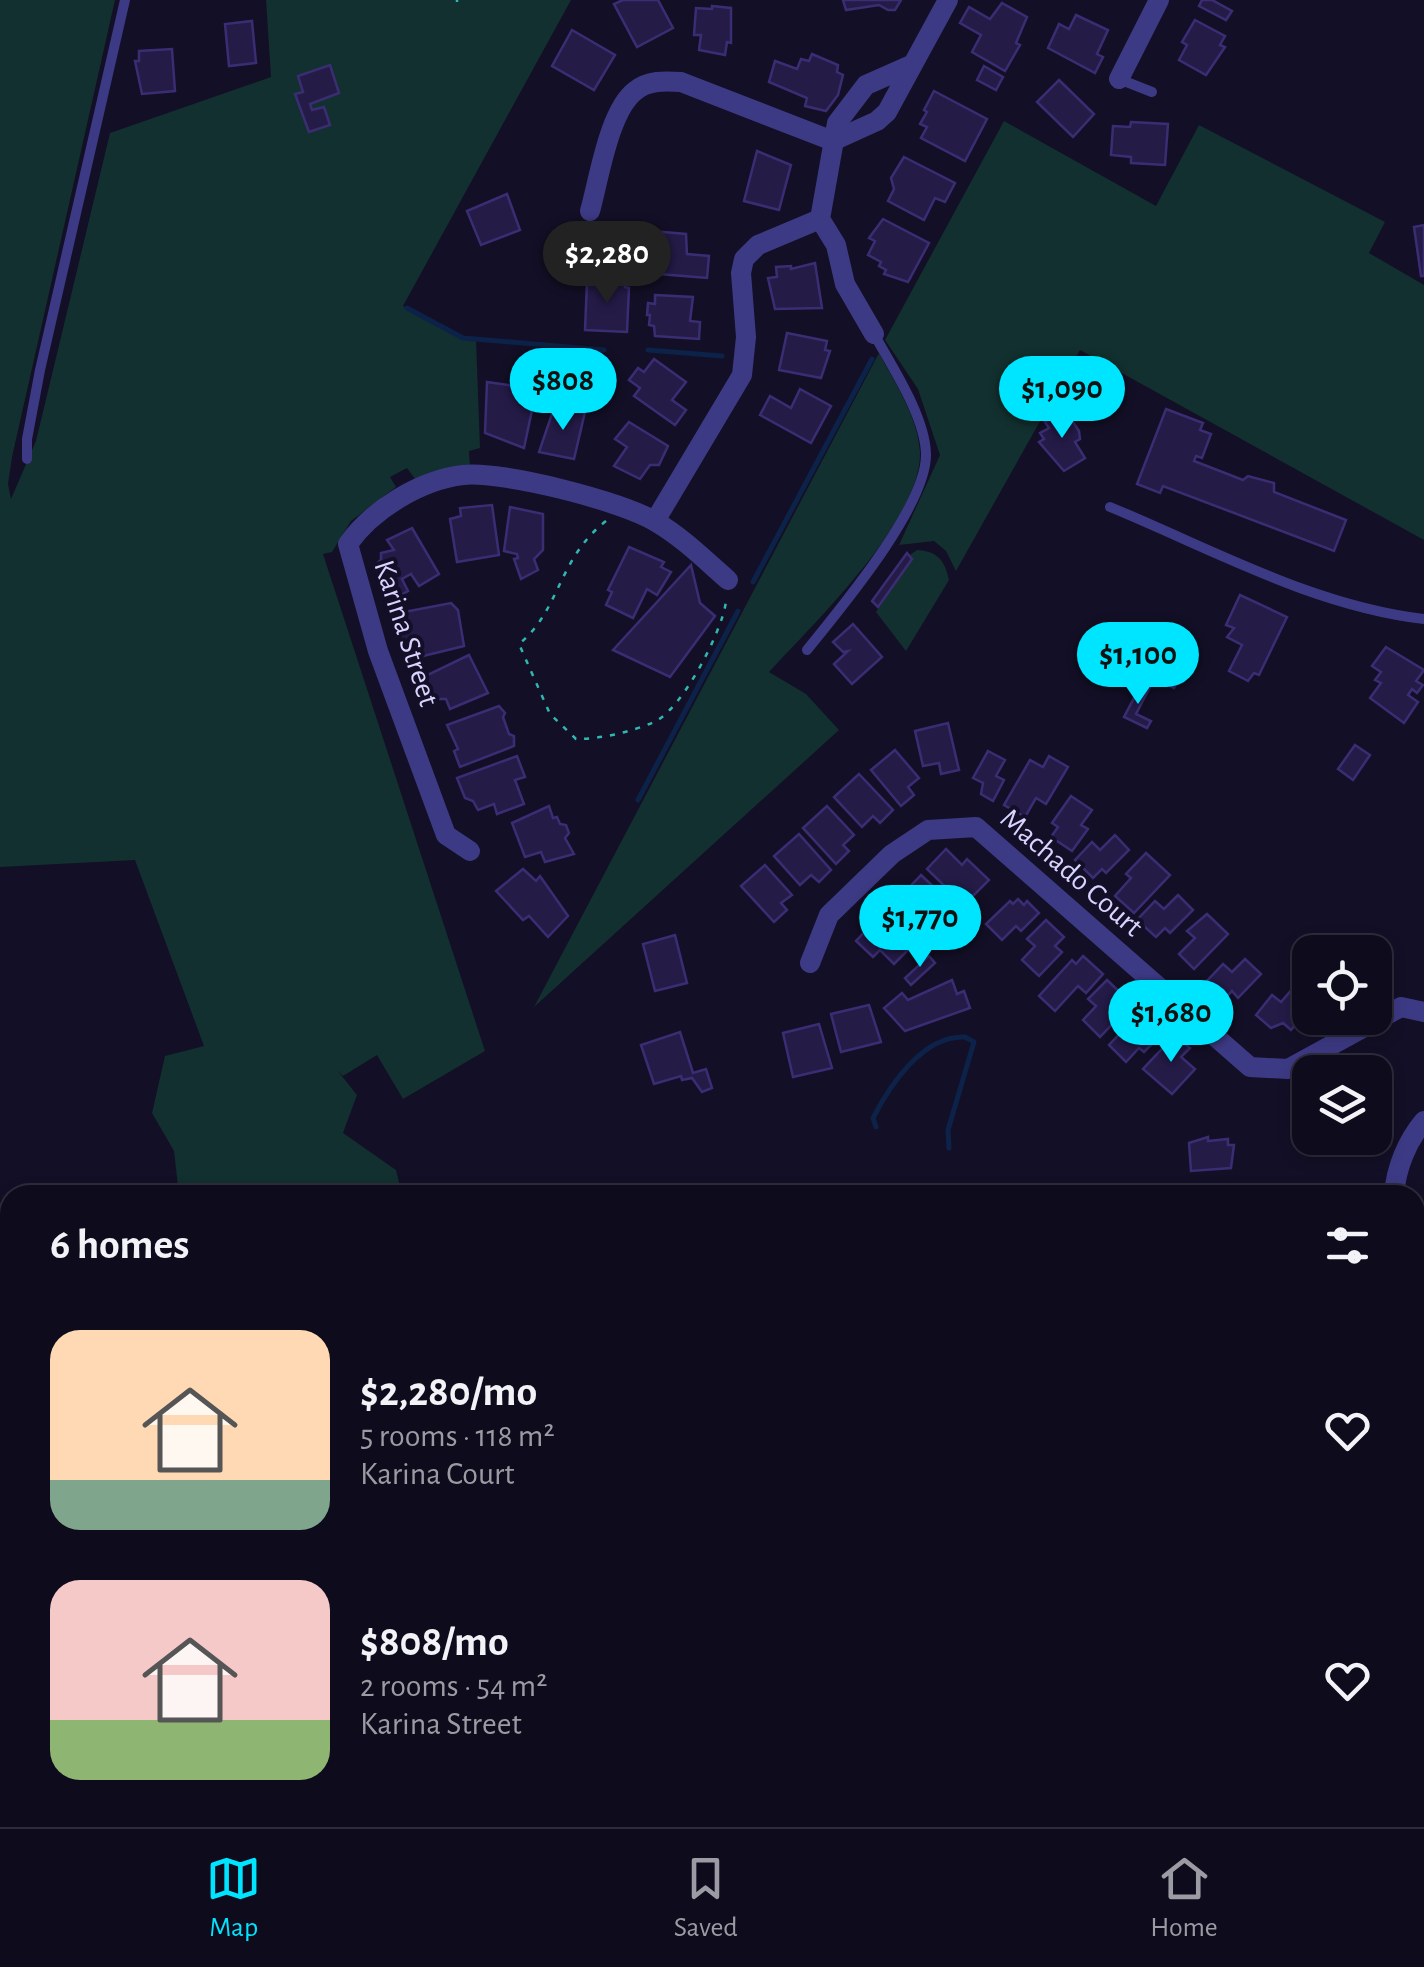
<!DOCTYPE html>
<html lang="en">
<head>
<meta charset="utf-8">
<style>
  body { margin:0; font-family:"Alegreya Sans",sans-serif; background:#1c1929; color:#f1f3f6; height:100vh; display:flex; flex-direction:column; font-size:38px; white-space:nowrap }
  * { box-sizing:border-box; margin:0 }
  p { font-size:32px; color:#9b9ba3 }
  .icon { flex:none; width:55px; height:55px; fill:none; stroke:currentColor; stroke-width:2; stroke-linecap:round; stroke-linejoin:round }
  .map { position:relative; flex:1; overflow:hidden }
  .details { position:absolute; left:0px; top:1185px; width:1425px; height:642px; display:flex; flex-direction:column; background:#0e0b1c; border-radius:30px 30px 0 0; box-shadow:0 5px 15px #0003,0 0 0 2px #2e2b3b }
  .details>* { flex:none }
  .fabs { position:absolute; left:1292px; top:935px; display:grid; gap:20px }
  .fabs a { display:grid; place-items:center; width:100px; height:100px; border-radius:20px; background:#0e0b1c; box-shadow:0 5px 15px #0003,0 0 0 2px #2e2b3b; font-size:50px }
  .price { position:absolute; translate:-50% -85px; padding:0 22px; border-radius:35px; background:#00e5ff; color:#111; font-size:32px; line-height:65px; filter:drop-shadow(0 2px 5px #0008) }
  .price::after { content:''; position:absolute; left:50%; top:60px; width:30px; height:22px; margin-left:-15px; background:inherit; clip-path:polygon(0 0,100% 0,50% 100%) }
  .price.current { background:#222; color:#fff }
  ul { padding:0; list-style:none }
  li { display:flex; align-items:center; gap:30px; height:250px; padding:0 50px }
  li span { display:grid; place-items:center; flex:none; width:280px; height:200px; border-radius:30px; color:#555 }
  li>.icon { margin-inline-start:auto }
  span .icon { width:120px; height:120px; fill:#fffc; stroke-width:1 }
  li b { font-size:42px }
  h2 { display:flex; justify-content:space-between; align-items:center; height:120px; padding:0 50px; font-size:42px }
  .menu { display:flex; justify-content:space-around; align-items:center; height:140px; border-top:2px solid #2e2b3b; background:#0e0b1c; font-size:28px; color:#9b9ba3 }
  .menu a { display:grid; justify-items:center; gap:5px }
  .menu .current { color:#00e5ff }
  .map>svg:first-child { display:block }
</style>
</head>
<body>
<div class="map">
<svg width="1424" height="1827" viewBox="0 0 1424 1827">
  <rect width="100%" height="100%" fill="#130f26"/>
  <g fill="#12302f">
    <polygon points="0,0 115,0 12,457 8,484 11,499 36,441 110,133 271,77 266,0 571,0 403,306 463,338 476,339 480,448 469,451 470,467 415,479 407,468 390,477 396,487 351,521 332,552 323,554 485,1051 403,1099 377,1055 343,1076 337,1070 357,1095 343,1133 396,1170 402,1195 179,1195 174,1151 152,1113 165,1056 204,1046 135,860 0,867"/>
    <polygon points="1004,121 1156,206 1199,125 1385,222 1369,253 1424,285 1424,540 1080,350 956,571 946,551 934,541 899,545 940,455 918,389 885,340"/>
    <path d="M879 353C895 383 918 417 920 452 922 520 813 624 769 672L806 694 839 730 534 1007Z"/>
    <path d="M917 550C937 551 945 560 949 580L906 651 876 612 912 560 910 555Z"/>
    <polygon points="0,1204 10,1214 10,1818 644,1818 654,1827 307,1827 302,1823 243,1827 0,1827"/>
    <polygon points="657,1818 1375,1818 1369,1827 668,1827"/>
  </g>
  <g fill="none" stroke-linecap="round" stroke-linejoin="round">
    <g stroke="#0c2248" stroke-width="5">
      <polyline points="407,308 463,338 604,350"/>
      <polyline points="648,350 722,356"/>
      <polyline points="753,582 872,359"/>
      <polyline points="638,800 738,611"/>
      <path d="M876 1127 873 1118C890 1085 923 1035 965 1037L974 1042 948 1130 949 1148"/>
      <polyline points="0,1559 10,1560"/>
      <polyline points="1126,1818 1167,1827"/>
    </g>
  </g>
  <g fill="#241b47" stroke="#3b2d73" stroke-width="2.5">
    <polygon points="623,0 658,0 673,28 637,47 614,4"/>
    <polygon points="843,0 901,0 895,10 888,10 879,5 846,10"/>
    <polygon points="1202,0 1212,0 1232,11 1226,20 1199,6"/>
    <polygon points="1002,3 1027,17 1016,43 1020,45 1005,71 972,52 981,35 960,23 969,7 990,19"/>
    <polygon points="712,6 731,8 731,43 727,42 725,55 699,50 701,35 694,35 696,8 712,9"/>
    <polygon points="1076,15 1108,30 1097,54 1103,57 1095,73 1048,48 1059,24 1069,29"/>
    <polygon points="1195,20 1225,36 1220,45 1225,47 1206,75 1179,60 1187,45 1182,42"/>
    <polygon points="252,21 256,63 229,66 225,24"/>
    <polygon points="572,30 615,55 594,90 552,66"/>
    <polygon points="172,49 175,91 142,94 135,61 139,61 139,51"/>
    <polygon points="812,54 838,65 837,72 843,75 838,95 826,111 805,106 807,98 769,82 775,61 797,69 801,59 809,61"/>
    <polygon points="330,65 339,93 310,104 312,110 324,107 330,125 309,132 295,94 303,92 298,76"/>
    <polygon points="984,66 1003,77 996,90 977,80"/>
    <polygon points="1059,80 1094,114 1073,137 1037,102"/>
    <polygon points="934,91 987,119 965,161 921,138 927,127 920,124 927,112 924,110"/>
    <polygon points="1131,122 1168,124 1165,165 1131,163 1131,157 1111,155 1113,126 1130,127"/>
    <polygon points="757,151 791,165 779,210 744,201"/>
    <polygon points="904,157 955,183 945,202 935,198 924,220 888,201 894,189 891,178"/>
    <polygon points="507,194 520,230 481,245 467,211"/>
    <polygon points="883,219 929,243 908,282 884,274 886,270 879,266 881,262 868,255 875,241 869,238"/>
    <polygon points="1424,225 1424,276 1421,276 1414,227"/>
    <polygon points="651,231 686,234 687,254 709,256 707,278 647,273"/>
    <polygon points="815,263 822,308 775,309 768,278 777,277 776,267 791,266 791,269"/>
    <polygon points="604,278 626,280 625,287 629,288 627,332 585,330 587,282 604,283"/>
    <polygon points="655,295 693,297 690,321 700,322 699,339 655,336 654,326 649,325 650,315 647,315 648,303 655,304"/>
    <polygon points="787,333 827,341 825,350 830,351 821,378 779,370"/>
    <polygon points="654,359 686,382 672,400 686,410 675,425 634,396 640,388 629,380 638,368 644,372"/>
    <polygon points="487,382 530,388 535,396 524,448 485,433"/>
    <polygon points="800,389 831,406 811,443 760,415 770,396 791,408"/>
    <polygon points="555,405 585,412 574,459 539,452"/>
    <polygon points="1166,409 1203,423 1200,430 1211,434 1202,458 1196,456 1194,461 1243,480 1248,476 1274,483 1274,492 1346,520 1334,551 1163,486 1160,493 1137,484"/>
    <polygon points="1065,410 1079,431 1080,439 1075,442 1085,458 1064,471 1039,442 1044,439 1040,433 1049,428 1045,422"/>
    <polygon points="629,422 668,446 659,465 650,465 640,479 614,466 627,447 615,439"/>
    <polygon points="492,505 499,555 457,562 450,519 461,516 460,508"/>
    <polygon points="510,507 543,514 543,550 534,559 538,570 521,579 514,559 518,558 517,554 504,551"/>
    <polygon points="412,528 439,574 419,586 411,574 402,579 408,591 396,598 376,564 381,560 381,553 394,550 387,540"/>
    <polygon points="629,547 664,562 661,567 671,572 657,595 647,589 633,618 606,605 612,592 608,590"/>
    <polygon points="907,553 912,559 878,607 872,601"/>
    <polygon points="691,565 700,603 715,616 670,677 613,650"/>
    <polygon points="1240,595 1287,617 1259,675 1254,673 1248,681 1229,671 1242,645 1227,637 1234,628 1226,625"/>
    <polygon points="451,603 458,610 464,646 407,660 398,621 405,616 404,612"/>
    <polygon points="853,624 882,657 852,684 834,664 848,651 843,652 833,642"/>
    <polygon points="1386,647 1424,670 1416,681 1423,685 1417,693 1412,689 1408,695 1418,702 1404,723 1370,698 1381,683 1375,680 1381,672 1372,666"/>
    <polygon points="1175,652 1190,660 1183,672 1169,665"/>
    <polygon points="469,655 488,693 450,709 446,699 437,699 435,694 426,699 417,680"/>
    <polygon points="1156,660 1181,674 1174,688 1159,680 1164,672 1152,666"/>
    <polygon points="1142,683 1150,687 1136,714 1151,721 1147,728 1124,717"/>
    <polygon points="499,706 505,713 503,717 509,734 514,736 514,746 460,767 454,751 458,749 447,725"/>
    <polygon points="948,723 959,770 941,774 939,763 923,766 915,731"/>
    <polygon points="1355,745 1370,755 1353,780 1338,769"/>
    <polygon points="895,750 919,778 908,787 914,795 901,806 871,770"/>
    <polygon points="988,751 1005,760 996,776 1004,780 993,801 981,794 983,783 973,778"/>
    <polygon points="517,756 525,777 515,780 524,804 497,814 494,804 478,810 473,801 465,798 457,778"/>
    <polygon points="1049,756 1068,767 1046,804 1036,798 1025,817 1004,805 1030,760 1043,767"/>
    <polygon points="859,774 893,810 880,823 873,816 862,827 834,797"/>
    <polygon points="1071,796 1092,810 1081,825 1088,829 1072,851 1051,837 1058,827 1052,823"/>
    <polygon points="549,806 553,818 557,817 560,824 566,825 569,833 565,838 574,854 545,862 541,852 525,857 512,823"/>
    <polygon points="827,806 854,835 843,845 849,851 836,864 803,828"/>
    <polygon points="799,834 831,870 819,882 811,875 800,885 774,856"/>
    <polygon points="1115,835 1129,850 1106,873 1102,869 1093,878 1075,860 1092,842 1100,850"/>
    <polygon points="946,849 962,865 967,859 989,880 964,905 927,869"/>
    <polygon points="1146,853 1170,875 1134,913 1115,896 1131,878 1126,874"/>
    <polygon points="765,865 792,895 781,903 787,910 774,922 741,886"/>
    <polygon points="523,869 536,881 540,876 568,916 548,937 529,916 523,920 496,891"/>
    <polygon points="921,875 963,915 936,938 916,919 923,911 904,893"/>
    <polygon points="1178,895 1193,910 1170,933 1165,928 1156,937 1137,920 1155,901 1164,909"/>
    <polygon points="1018,899 1024,905 1027,901 1039,913 1021,931 1016,926 1002,940 986,924 1010,901 1013,904"/>
    <polygon points="1207,914 1228,934 1194,969 1179,954 1195,938 1187,931"/>
    <polygon points="1046,920 1064,937 1055,946 1062,952 1039,976 1022,960 1035,946 1027,939"/>
    <polygon points="871,925 880,934 888,926 911,947 894,964 880,950 873,957 856,941"/>
    <polygon points="675,935 687,983 655,991 643,944"/>
    <polygon points="929,956 935,963 911,985 905,978"/>
    <polygon points="1083,956 1103,974 1086,993 1078,986 1055,1011 1039,996 1072,960 1076,964"/>
    <polygon points="1245,959 1261,974 1238,998 1232,991 1223,1001 1205,983 1223,964 1232,972"/>
    <polygon points="952,980 957,994 964,991 970,1008 905,1031 884,1008 902,993 908,1000"/>
    <polygon points="1107,980 1125,997 1117,1007 1123,1013 1100,1037 1083,1020 1096,1006 1088,999"/>
    <polygon points="1306,985 1310,988 1310,1007 1291,1030 1283,1023 1271,1028 1256,1015 1272,995 1281,1002 1294,987 1300,992"/>
    <polygon points="869,1005 881,1042 841,1052 831,1014"/>
    <polygon points="1143,1016 1162,1034 1144,1052 1139,1048 1126,1062 1109,1045 1132,1021 1136,1024"/>
    <polygon points="819,1024 832,1068 793,1077 783,1033"/>
    <polygon points="680,1032 693,1073 706,1069 712,1088 702,1092 692,1078 682,1080 681,1076 654,1084 641,1045"/>
    <polygon points="1175,1035 1190,1048 1181,1057 1195,1069 1172,1094 1143,1069"/>
    <polygon points="1208,1137 1208,1141 1228,1139 1228,1145 1234,1145 1231,1168 1191,1171 1189,1143"/>
  </g>
  <g fill="none" stroke-linecap="round" stroke-linejoin="round">
    <g stroke="#2fb8b0" stroke-width="2.5" stroke-dasharray="5 8" stroke-linecap="butt">
      <polyline points="457,2 457,0"/>
      <path d="M606 521C558 558 560 611 519 644L550 714 576 739C601 739 631 732 654 722 682 710 723 630 726 601"/>
      <polyline points="0,1762 10,1774"/>
      <polyline points="75,1818 145,1818 190,1827"/>
    </g>
    <g stroke="#3d3a85" stroke-width="10">
      <polyline points="1119,79 1152,92"/>
      <polyline points="27,459 27,439 40,370 125,0"/>
      <path d="M1110 507C1212 549 1313 606 1424 619"/>
      <path d="M807 650C840 609 927 506 926 454 925 416 892 367 874 334"/>
    </g>
    <g stroke="#3d3a85" stroke-width="20">
      <polyline points="1119,79 1159,0"/>
      <polyline points="833,141 877,121 887,112 948,0"/>
      <path d="M590 211C599 179 609 111 635 91 648 80 665 81 681 82L833 141"/>
      <polyline points="874,334 845,284 836,245 820,219 837,123 866,85 909,66"/>
      <polyline points="655,521 742,375 746,337 741,273 744,259 758,245 820,219"/>
      <path d="M470 851 446 835 378 651 348 544C372 510 420 480 463 475 503 471 622 501 656 522 682 537 705 560 728 580"/>
      <polyline points="810,963 829,915 892,854 928,830 976,827 1250,1067 1288,1069 1401,1007 1424,1012"/>
      <path d="M1394 1195C1396 1168 1407 1141 1424 1121"/>
    </g>
  </g>
  <g text-anchor="middle" stroke-width="8" stroke-linejoin="round" paint-order="stroke">
    <g font-size="30" fill="#d9d4ff" stroke="#130f26">
      <text transform="translate(407 633) rotate(72)" y="10">Karina Street</text>
      <text transform="translate(1072 872) rotate(41)" y="10">Machado Court</text>
    </g>
  </g>
</svg>
<div class="fabs">
<a><svg class="icon" aria-label="locate" viewBox="0 0 24 24"><circle cx="12" cy="12" r="6"/><path d="M12 2v4M12 18v4M2 12h4M18 12h4"/></svg></a>
<a><svg class="icon" aria-label="layers" viewBox="0 0 24 24"><path d="M12 4l9 5-9 5-9-5zM3 14l9 5 9-5"/></svg></a>
</div>
<b class="price current" style="left:607px;top:306px">$2,280</b>
<b class="price" style="left:563px;top:433px">$808</b>
<b class="price" style="left:1062px;top:441px">$1,090</b>
<b class="price" style="left:1138px;top:707px">$1,100</b>
<b class="price" style="left:920px;top:970px">$1,770</b>
<b class="price" style="left:1171px;top:1065px">$1,680</b>
<section class="details">
<h2>6 homes<svg class="icon" aria-label="filters" viewBox="0 0 24 24"><path d="M4 7h16M4 17h16"/><circle cx="9" cy="7" r="2"/><circle cx="15" cy="17" r="2"/></svg></h2>
<ul>
<li><span style="background:linear-gradient(#ffd9b3 75%,#7fa58c 0)"><svg class="icon" aria-label="home" viewBox="0 0 24 24"><path d="M3 11l9-7 9 7M6 9v11h12V9"/></svg></span><div><b>$2,280/mo</b><p>5 rooms · 118 m²</p><p>Karina Court</p></div><svg class="icon" aria-label="heart" viewBox="0 0 24 24"><path d="M12 20l-8-8c-3-5 5-10 8-4 3-6 11-1 8 4z"/></svg></li>
<li><span style="background:linear-gradient(#f6c9c9 70%,#8fb573 0)"><svg class="icon" aria-label="home" viewBox="0 0 24 24"><path d="M3 11l9-7 9 7M6 9v11h12V9"/></svg></span><div><b>$808/mo</b><p>2 rooms · 54 m²</p><p>Karina Street</p></div><svg class="icon" aria-label="heart" viewBox="0 0 24 24"><path d="M12 20l-8-8c-3-5 5-10 8-4 3-6 11-1 8 4z"/></svg></li>
</ul>
</section>
</div>
<nav class="menu">
<a class="current"><svg class="icon" aria-label="map" viewBox="0 0 24 24"><path d="M3 6l6-2 6 2 6-2v14l-6 2-6-2-6 2zM9 4v14M15 6v14"/></svg>Map</a>
<a><svg class="icon" aria-label="saved" viewBox="0 0 24 24"><path d="M7 4h10v16l-5-4-5 4z"/></svg>Saved</a>
<a><svg class="icon" aria-label="home" viewBox="0 0 24 24"><path d="M3 11l9-7 9 7M6 9v11h12V9"/></svg>Home</a>
</nav>
</body>
</html>
